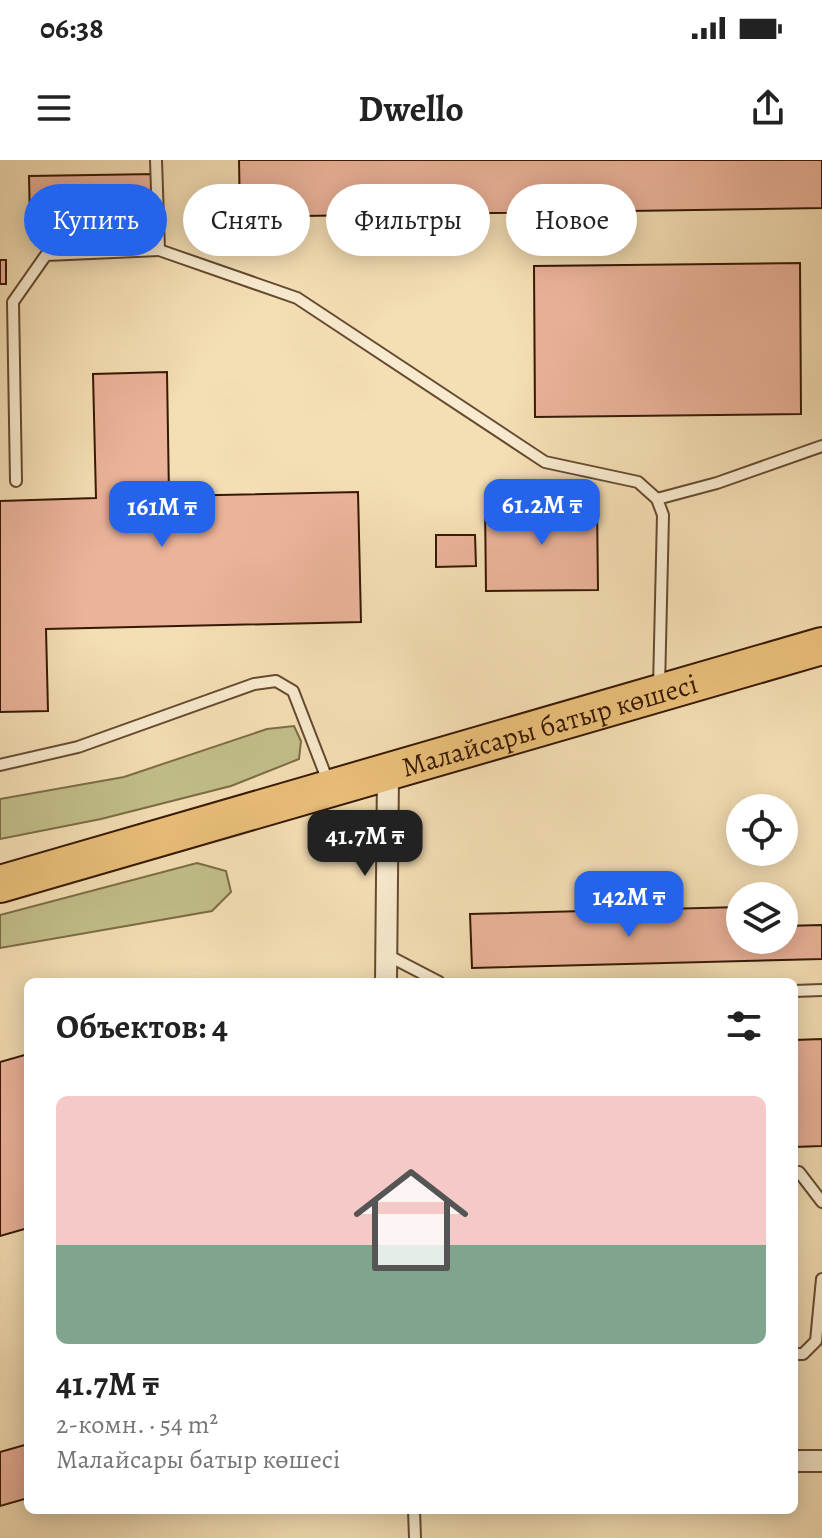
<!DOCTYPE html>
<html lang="ru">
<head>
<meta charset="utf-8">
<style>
  body { margin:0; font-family:Alegreya,serif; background:#f6f6f6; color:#222; height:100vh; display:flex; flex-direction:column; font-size:30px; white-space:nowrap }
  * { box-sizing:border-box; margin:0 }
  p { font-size:26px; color:#767676 }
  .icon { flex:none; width:44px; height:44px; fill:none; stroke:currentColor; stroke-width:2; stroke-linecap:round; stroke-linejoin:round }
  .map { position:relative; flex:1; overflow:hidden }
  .drawer { position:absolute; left:24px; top:818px; width:774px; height:536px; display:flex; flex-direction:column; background:#fff; border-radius:12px; box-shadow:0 4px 20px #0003 }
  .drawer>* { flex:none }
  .guide { position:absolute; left:24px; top:24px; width:774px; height:72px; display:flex; gap:16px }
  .tools { position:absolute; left:726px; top:634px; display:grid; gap:16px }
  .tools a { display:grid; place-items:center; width:72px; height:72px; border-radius:50%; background:#fff; box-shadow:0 4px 20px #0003; font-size:40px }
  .price { position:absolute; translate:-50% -68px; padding:0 18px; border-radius:16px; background:#2563eb; color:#fff; font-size:26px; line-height:52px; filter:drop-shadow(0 2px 4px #0008) }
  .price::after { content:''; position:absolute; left:50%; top:48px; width:24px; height:18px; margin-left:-12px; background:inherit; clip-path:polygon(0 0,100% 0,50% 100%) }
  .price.selected { background:#222; color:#fff }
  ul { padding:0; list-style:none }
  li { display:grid; align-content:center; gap:16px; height:424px; padding:0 32px }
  li span { display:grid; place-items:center; height:248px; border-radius:12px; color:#555 }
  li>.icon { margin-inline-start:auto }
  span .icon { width:144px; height:144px; fill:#fffc; stroke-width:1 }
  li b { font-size:34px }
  h2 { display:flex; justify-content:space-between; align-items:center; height:96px; padding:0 32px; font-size:34px }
  .tag { padding:0 28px; border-radius:36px; background:#fff; box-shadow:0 4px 20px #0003; font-size:28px; line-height:72px }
  .tag.selected { background:#2563eb; color:#fff }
  .status { display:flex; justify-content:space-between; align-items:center; height:56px; padding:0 40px; background:#fff; direction:ltr }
  .status svg { height:22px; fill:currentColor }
  header { display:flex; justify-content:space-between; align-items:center; height:104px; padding:0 32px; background:#fff; font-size:36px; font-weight:600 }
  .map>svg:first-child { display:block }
</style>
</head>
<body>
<div class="status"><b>06:38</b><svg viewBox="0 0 49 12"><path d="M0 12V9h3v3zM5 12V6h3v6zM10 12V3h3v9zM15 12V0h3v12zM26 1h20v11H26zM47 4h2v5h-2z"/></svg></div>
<header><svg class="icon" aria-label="menu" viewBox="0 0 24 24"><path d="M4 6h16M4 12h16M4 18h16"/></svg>Dwello<svg class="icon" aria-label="share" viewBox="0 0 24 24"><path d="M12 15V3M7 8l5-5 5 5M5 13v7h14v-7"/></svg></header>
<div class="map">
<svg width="822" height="1378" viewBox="0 0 822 1378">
  <rect width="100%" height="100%" fill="#f4deb4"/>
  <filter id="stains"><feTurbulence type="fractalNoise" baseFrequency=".0025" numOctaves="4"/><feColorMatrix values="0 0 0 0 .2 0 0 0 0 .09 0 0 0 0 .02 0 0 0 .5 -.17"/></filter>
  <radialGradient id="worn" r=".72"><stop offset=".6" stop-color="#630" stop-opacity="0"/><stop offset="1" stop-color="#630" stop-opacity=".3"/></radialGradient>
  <g fill="#c2bf89" stroke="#7c6c46" stroke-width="2">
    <polygon points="294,566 301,581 299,599 231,626 101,659 0,679 0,639 124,617 267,569"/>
    <polygon points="197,703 226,711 231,732 212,751 0,788 0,755"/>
  </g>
  <g fill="#ebb39a" stroke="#371903" stroke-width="2">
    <polygon points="239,0 822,0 822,48 240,57"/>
    <polygon points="156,14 156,59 30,61 29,16"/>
    <rect x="0" y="100" width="6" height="24"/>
    <polygon points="800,103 801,254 535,257 534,106"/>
    <polygon points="167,212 169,336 358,332 361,462 46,469 48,551 0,552 0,341 96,338 93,214"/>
    <polygon points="597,342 598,430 486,431 485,344"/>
    <polygon points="436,375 475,375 476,406 436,407"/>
    <polygon points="740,747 740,780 784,780 784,766 822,765 822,799 472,808 470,754"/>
    <polygon points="822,879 822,986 794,987 794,880"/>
    <polygon points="28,894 28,1068 0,1076 0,902"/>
    <polygon points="28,1284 28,1338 0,1346 0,1292"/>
  </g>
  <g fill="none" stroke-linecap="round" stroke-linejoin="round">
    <defs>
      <g id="lane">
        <polyline points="159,90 297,138 545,302 638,322 657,339 663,355 659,527"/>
        <polyline points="16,321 13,142 46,95 159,90 156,0"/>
        <polyline points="657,339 717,323 822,286"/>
        <polyline points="0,605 78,587 254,524 276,521 293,531 329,624"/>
        <polyline points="387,795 439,822"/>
        <polyline points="794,831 822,830"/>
        <polyline points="794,1012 799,1012 822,1042"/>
        <polyline points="794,1194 803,1194 816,1181 822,1119"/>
        <polyline points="414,1350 415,1378"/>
      </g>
      <g id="street">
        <polyline points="386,822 388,614"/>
        <polyline points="794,1301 822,1301"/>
      </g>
      <g id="highway">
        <path id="s1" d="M0 724 822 486"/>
      </g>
    </defs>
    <use href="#lane" stroke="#664a2f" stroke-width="14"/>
    <use href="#street" stroke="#664a2f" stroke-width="24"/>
    <use href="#highway" stroke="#371903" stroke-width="40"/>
    <use href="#lane" stroke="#f8eace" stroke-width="10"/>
    <use href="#street" stroke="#f8eace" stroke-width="20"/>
    <use href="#highway" stroke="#eabf7a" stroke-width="36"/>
  </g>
  <g text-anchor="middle" stroke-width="7" stroke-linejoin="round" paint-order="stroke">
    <g font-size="28" fill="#371903" stroke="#f8eace">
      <text dy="10" stroke="none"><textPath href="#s1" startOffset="572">Малайсары батыр көшесі</textPath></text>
    </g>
  </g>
  <rect width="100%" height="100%" filter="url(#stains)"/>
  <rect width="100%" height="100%" fill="url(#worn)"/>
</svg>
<div class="tools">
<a><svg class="icon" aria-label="locate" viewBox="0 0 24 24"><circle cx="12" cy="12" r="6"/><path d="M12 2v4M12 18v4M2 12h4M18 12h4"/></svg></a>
<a><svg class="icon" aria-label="layers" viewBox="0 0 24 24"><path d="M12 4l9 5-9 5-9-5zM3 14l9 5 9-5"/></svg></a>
</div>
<b class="price" style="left:542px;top:387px">61.2M ₸</b>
<b class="price" style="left:162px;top:389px">161M ₸</b>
<b class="price selected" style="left:365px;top:718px">41.7M ₸</b>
<b class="price" style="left:629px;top:779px">142M ₸</b>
<div class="guide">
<a class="tag selected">Купить</a>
<a class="tag">Снять</a>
<a class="tag">Фильтры</a>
<a class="tag">Новое</a>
</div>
<section class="drawer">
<h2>Объектов: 4<svg class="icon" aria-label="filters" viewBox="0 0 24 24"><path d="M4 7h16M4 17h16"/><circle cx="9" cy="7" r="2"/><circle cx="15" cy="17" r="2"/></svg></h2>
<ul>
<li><span style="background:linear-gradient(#f6c9c9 60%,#7fa58c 0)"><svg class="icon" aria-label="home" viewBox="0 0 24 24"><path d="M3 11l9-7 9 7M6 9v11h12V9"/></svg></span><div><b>41.7M ₸</b><p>2-комн. · 54 m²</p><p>Малайсары батыр көшесі</p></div></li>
</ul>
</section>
</div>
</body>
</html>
